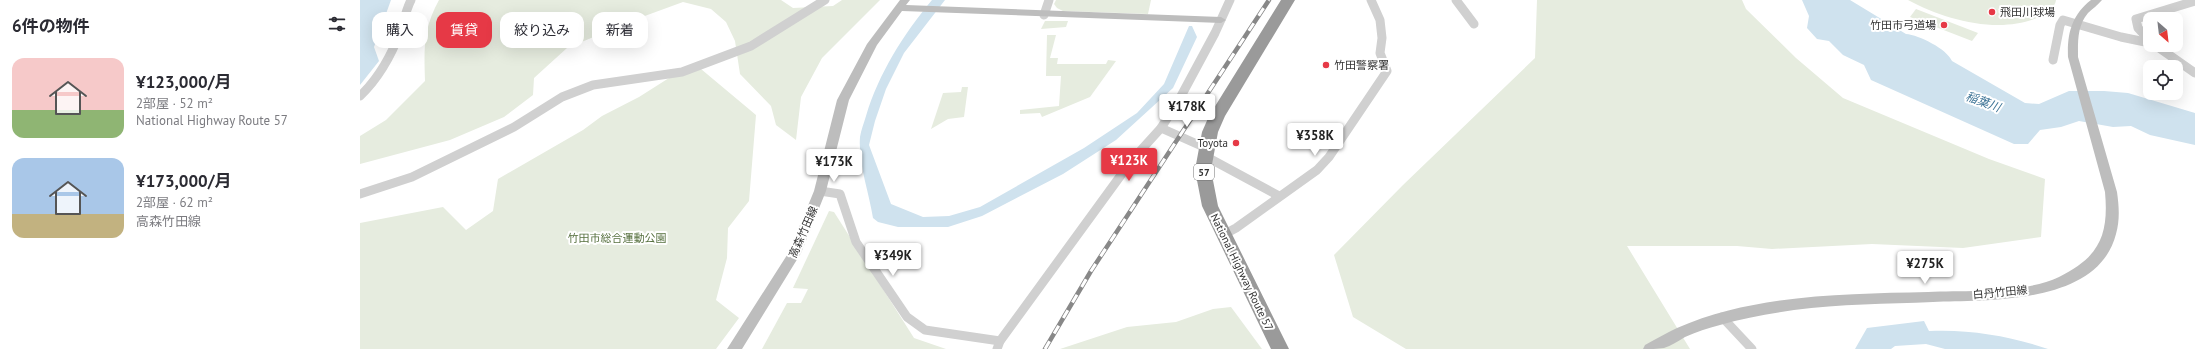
<!DOCTYPE html>
<html lang="ja">
<head>
<meta charset="utf-8">
<style>
  body { margin:0; font-family:"PT Sans","Noto Sans JP",sans-serif; background:#f2f2f3; color:#2b2b33; height:100vh; display:flex; flex-direction:column; font-size:15px; white-space:nowrap }
  * { box-sizing:border-box; margin:0 }
  p { font-size:13px; color:#7c7c81 }
  .icon { flex:none; width:22px; height:22px; fill:none; stroke:currentColor; stroke-width:2; stroke-linecap:round; stroke-linejoin:round }
  .map { position:relative; flex:1; overflow:hidden }
  .sheet { display:flex; flex-direction:column; background:#fff; width:360px }
  .sheet>* { flex:none }
  .top-card { position:absolute; left:12px; top:12px; width:380px; height:36px; display:flex; gap:8px }
  .needle { width:26px; rotate:152deg }
  .buttons { position:absolute; left:1783px; top:12px; display:grid; gap:8px }
  .buttons a { display:grid; place-items:center; width:40px; height:40px; border-radius:8px; background:#fff; box-shadow:0 4px 16px #0002; font-size:20px }
  .price { position:absolute; translate:-50% -34px; padding:0 9px; border-radius:4px; background:#fff; color:#222; font-size:13px; line-height:26px; filter:drop-shadow(0 1px 2px #0008) }
  .price::after { content:''; position:absolute; left:50%; top:24px; width:12px; height:9px; margin-left:-6px; background:inherit; clip-path:polygon(0 0,100% 0,50% 100%) }
  .price.active { background:#e63946; color:#fff }
  ul { padding:0; list-style:none }
  li { display:flex; align-items:center; gap:12px; height:100px; padding:0 12px }
  li span { display:grid; place-items:center; flex:none; width:112px; height:80px; border-radius:12px; color:#555 }
  li>.icon { margin-inline-start:auto }
  span .icon { width:48px; height:48px; fill:#fffc; stroke-width:1 }
  li b { font-size:17px }
  h2 { display:flex; justify-content:space-between; align-items:center; height:48px; padding:0 12px; font-size:17px }
  .pill { padding:0 14px; border-radius:12px; background:#fff; box-shadow:0 4px 16px #0002; font-size:14px; line-height:36px }
  .pill.active { background:#e63946; color:#fff }
  main { display:flex; flex:1; min-height:0 }
  .map>svg:first-child { display:block }
</style>
</head>
<body>
<main>
<section class="sheet">
<h2>6件の物件<svg class="icon" aria-label="filters" viewBox="0 0 24 24"><path d="M4 7h16M4 17h16"/><circle cx="9" cy="7" r="2"/><circle cx="15" cy="17" r="2"/></svg></h2>
<ul>
<li><span style="background:linear-gradient(#f6c9c9 65%,#8fb573 0)"><svg class="icon" aria-label="home" viewBox="0 0 24 24"><path d="M3 11l9-7 9 7M6 9v11h12V9"/></svg></span><div><b>¥123,000/月</b><p>2部屋 · 52 m²</p><p>National Highway Route 57</p></div></li>
<li><span style="background:linear-gradient(#a9c7e8 70%,#c2b280 0)"><svg class="icon" aria-label="home" viewBox="0 0 24 24"><path d="M3 11l9-7 9 7M6 9v11h12V9"/></svg></span><div><b>¥173,000/月</b><p>2部屋 · 62 m²</p><p>高森竹田線</p></div></li>
</ul>
</section>
<div class="map">
<svg width="1835" height="349" viewBox="0 0 1835 349">
  <rect width="100%" height="100%" fill="#fff"/>
  <g fill="#e6ecdf">
    <path d="M79 0H421L433 8 473 6 482 0H520L462 58 441 97 436 140 416 125 411 106 380 74 375 41 366 22 351 9 323 2 282 17 207 48 174 78 173 95 144 117 90 140 0 164V136L26 120 65 81C64 49 63 29 79 0Z"/>
    <polygon points="696,0 791,0 788,14 703,11 697,8 694,4"/>
    <polygon points="1177,0 1382,0 1386,9 1436,58 1483,98 1629,159 1685,179 1681,237 1603,248 1512,244 1412,249 1377,246 1267,246 1330,349 1046,349 993,317 974,255 1043,185 1175,58"/>
    <path d="M1548 0H1696C1695 8 1686 14 1679 17 1640 35 1585 20 1548 0Z"/>
    <polygon points="1556,9 1618,33 1612,41 1550,17"/>
    <polygon points="685,21 708,21 706,27 681,29"/>
    <polygon points="687,35 696,35 690,58 698,58 697,64 746,64 748,60 756,61 730,97 682,117 680,113 660,114 660,110 699,106 701,76 686,76"/>
    <polygon points="341,69 396,115 389,201 368,228 367,258 356,300 379,318 356,349 0,349 0,223 83,207 106,230 133,211 138,179 223,130 242,116 279,97 309,78"/>
    <polygon points="602,87 608,87 604,117 588,119 571,129 583,93 601,92"/>
    <polygon points="469,211 474,212 554,338 586,349 402,349 427,303 441,303 448,289 433,288"/>
    <polygon points="871,307 902,349 700,349 767,327 816,322 853,309"/>
  </g>
  <g fill="#cfe2ee">
    <polygon points="0,0 31,0 14,47 19,61 0,85"/>
    <path d="M572 0H585L544 53 526 89 515 121 509 145 531 204 563 217 589 216 620 207 724 148 777 113 804 84 829 26H832L837 37 813 88 756 140 703 174 622 216 588 227H538L518 222 513 218C509 192 498 163 500 137 501 130 504 123 506 116 519 73 543 35 572 0Z"/>
    <path d="M1442 0H1490L1546 34C1559 35 1587 49 1592 61L1665 103 1679 104 1709 91H1744L1768 93 1835 113V145L1790 135 1771 126 1753 127 1719 121 1701 127 1680 130 1668 144H1654L1511 80 1504 65 1483 55 1469 41 1457 39 1447 28 1449 16Z"/>
    <path d="M1564 321 1569 331C1609 329 1650 336 1688 349H1585L1566 344 1535 346 1531 349H1495L1507 328Z"/>
  </g>
  <g fill="none" stroke-linecap="round" stroke-linejoin="round">
    <g stroke="#d0d0d0" stroke-width="9">
      <polyline points="1096,0 1114,24"/>
      <polyline points="684,15 689,0"/>
      <polyline points="1790,41 1778,28 1776,19 1835,1"/>
      <polyline points="1795,45 1835,73"/>
      <polyline points="1693,60 1700,25 1703,20 1761,37 1790,43"/>
      <path d="M0 96C19 78 32 54 41 30 44 20 46 10 51 0"/>
      <polyline points="801,128 846,148"/>
      <polyline points="845,156 919,196"/>
      <polyline points="460,191 480,194 496,242 547,317 565,330 640,341"/>
      <polyline points="0,194 52,177 154,127 202,97 233,85 322,72 391,46 465,0"/>
      <polyline points="863,235 876,228 957,170 969,157 1027,71 1020,53 1022,38 1020,20 1011,0"/>
      <polyline points="1362,317 1392,349"/>
      <polyline points="637,349 640,341 772,160 801,128 820,98 855,33 870,0"/>
    </g>
    <g fill="#bdbdbd" fill-rule="evenodd">
      <polygon points="540,0 550,0 546,5 861,17 866,20 861,23 542,11 517,45 489,100 466,191 441,253 382,349 367,349 429,252 454,191 477,100 507,44"/>
      <path d="M1731 0H1742C1738 5 1732 9 1728 13 1717 26 1718 42 1718 57L1757 192C1759 206 1760 220 1756 234 1738 305 1629 300 1573 302 1527 304 1480 304 1434 310 1409 314 1384 318 1360 325 1348 328 1336 332 1325 337 1318 341 1311 346 1304 348 1298 349 1289 349 1283 349L1285 345C1296 339 1306 333 1317 328 1395 294 1485 294 1568 292 1607 290 1663 294 1699 277 1739 257 1749 236 1745 192L1708 57C1707 33 1712 15 1731 0Z"/>
    </g>
    <polygon fill="#9a9a9a" fill-rule="evenodd" points="921,0 935,0 865,116 858,132 851,170 858,206 929,349 911,349 842,206 835,170 842,132 849,116"/>
    <defs>
      <polyline id="rail" points="685,349 731,271 909,0"/>
    </defs>
    <use href="#rail" stroke="#888" stroke-width="4.5"/>
    <use href="#rail" stroke="#fff" stroke-width="3" stroke-dasharray="9" stroke-linecap="butt"/>
  </g>
  <g fill="#e63946" stroke="#fff" stroke-width="1.5">
    <circle cx="1632" cy="12" r="4"/>
    <circle cx="1584" cy="25" r="4"/>
    <circle cx="966" cy="65" r="4"/>
    <circle cx="876" cy="143" r="4"/>
  </g>
  <g text-anchor="middle" stroke-width="4" stroke-linejoin="round" paint-order="stroke">
    <rect fill="#fff" stroke="#707070" stroke-width="1" x="834" y="164" width="20" height="16" rx="3"/>
    <g font-size="10" font-weight="bold" fill="#333">
      <text x="844" y="176">57</text>
    </g>
    <g font-size="11" fill="#333" stroke="#fff" text-anchor="start">
      <text x="1640" y="16">飛田川球場</text>
      <text x="1576" y="29" text-anchor="end">竹田市弓道場</text>
      <text x="974" y="69">竹田警察署</text>
      <text x="868" y="147" text-anchor="end">Toyota</text>
    </g>
    <g font-size="11" fill="#333" stroke="#fff">
      <text transform="translate(443 232) rotate(-66)" y="4">高森竹田線</text>
      <text transform="translate(882 272) rotate(64)" y="4">National Highway Route 57</text>
      <text transform="translate(1640 292) rotate(-5)" y="4">白丹竹田線</text>
    </g>
    <g font-size="11" fill="#56703f" stroke="#fff">
      <text x="257" y="242">竹田市総合運動公園</text>
    </g>
    <g font-size="12" font-style="italic" fill="#3f7597" stroke="#fff">
      <text transform="translate(1623 102) rotate(20)" y="4">稲葉川</text>
    </g>
  </g>
</svg>
<div class="buttons">
<a><svg class="needle" viewBox="-14 -14 28 28"><path d="M0-13l5 13h-10z" fill="#e53935"/><path d="M0 13l5-13h-10z" fill="#7c7c81"/></svg></a>
<a><svg class="icon" aria-label="locate" viewBox="0 0 24 24"><circle cx="12" cy="12" r="6"/><path d="M12 2v4M12 18v4M2 12h4M18 12h4"/></svg></a>
</div>
<b class="price" style="left:827px;top:128px">¥178K</b>
<b class="price" style="left:955px;top:157px">¥358K</b>
<b class="price active" style="left:769px;top:182px">¥123K</b>
<b class="price" style="left:474px;top:183px">¥173K</b>
<b class="price" style="left:533px;top:277px">¥349K</b>
<b class="price" style="left:1565px;top:285px">¥275K</b>
<div class="top-card">
<a class="pill">購入</a>
<a class="pill active">賃貸</a>
<a class="pill">絞り込み</a>
<a class="pill">新着</a>
</div>
</div>
</main>
</body>
</html>
